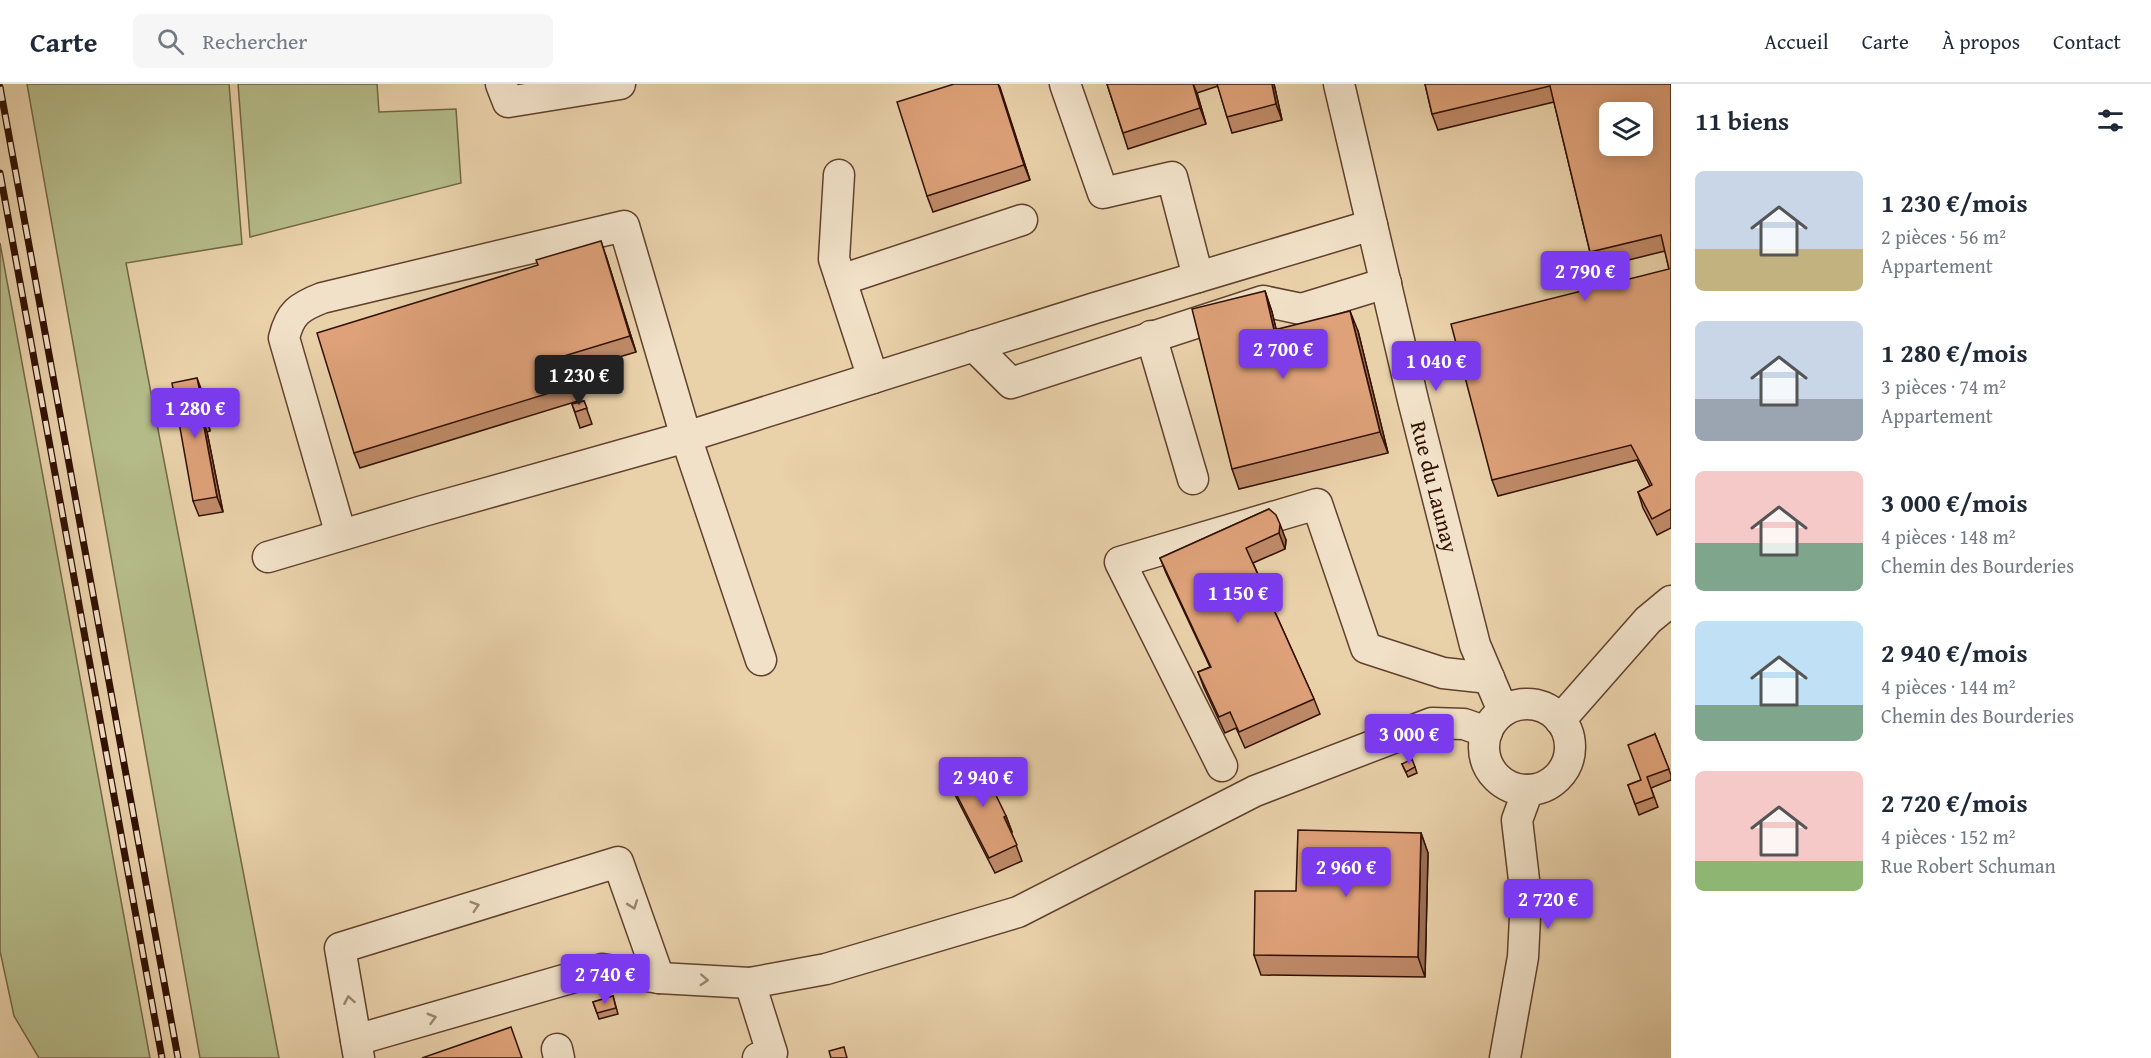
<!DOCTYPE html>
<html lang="fr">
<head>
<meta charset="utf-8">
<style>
  body { margin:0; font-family:"Gentium Book Plus",serif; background:#f6f6f7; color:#1f2937; height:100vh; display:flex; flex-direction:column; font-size:22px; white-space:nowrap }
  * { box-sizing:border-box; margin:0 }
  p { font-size:20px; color:#747a83 }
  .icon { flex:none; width:33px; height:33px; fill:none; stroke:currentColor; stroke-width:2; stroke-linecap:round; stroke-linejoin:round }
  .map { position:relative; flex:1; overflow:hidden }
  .panel { display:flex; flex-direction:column; background:#fff; width:480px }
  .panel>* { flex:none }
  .controls { position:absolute; left:1599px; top:18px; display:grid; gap:12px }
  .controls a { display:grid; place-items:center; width:54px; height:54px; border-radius:9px; background:#fff; box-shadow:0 3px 15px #0003; font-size:30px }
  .price { position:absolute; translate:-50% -51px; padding:0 14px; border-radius:6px; background:#7c3aed; color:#fff; font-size:20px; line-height:39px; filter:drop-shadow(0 2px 3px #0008) }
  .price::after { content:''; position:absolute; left:50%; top:36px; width:18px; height:14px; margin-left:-9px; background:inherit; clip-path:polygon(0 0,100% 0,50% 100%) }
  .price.active { background:#222; color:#fff }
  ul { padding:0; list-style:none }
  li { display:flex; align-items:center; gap:18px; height:150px; padding:0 24px }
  li span { display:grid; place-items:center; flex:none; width:168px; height:120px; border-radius:9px; color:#555 }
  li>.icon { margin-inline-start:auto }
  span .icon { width:72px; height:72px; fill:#fffc; stroke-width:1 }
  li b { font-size:26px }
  h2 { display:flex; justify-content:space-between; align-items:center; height:72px; padding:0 24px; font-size:26px }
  header { display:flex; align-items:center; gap:36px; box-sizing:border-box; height:84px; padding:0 30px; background:#fff; border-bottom:2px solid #e0e1e3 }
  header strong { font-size:28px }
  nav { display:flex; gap:33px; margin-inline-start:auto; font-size:21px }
  .search { width:420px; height:54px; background:#f6f6f7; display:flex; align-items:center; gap:15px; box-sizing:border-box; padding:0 21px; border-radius:9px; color:#747a83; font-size:22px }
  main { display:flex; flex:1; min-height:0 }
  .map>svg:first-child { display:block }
</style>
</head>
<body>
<header>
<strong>Carte</strong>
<div class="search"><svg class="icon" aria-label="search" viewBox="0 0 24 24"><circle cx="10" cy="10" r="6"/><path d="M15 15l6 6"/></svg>Rechercher</div>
<nav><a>Accueil</a><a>Carte</a><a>À propos</a><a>Contact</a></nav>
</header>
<main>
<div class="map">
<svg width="1671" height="974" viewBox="0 0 1671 974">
  <rect width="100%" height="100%" fill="#e9d1aa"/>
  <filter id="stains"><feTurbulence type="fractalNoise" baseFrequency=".00333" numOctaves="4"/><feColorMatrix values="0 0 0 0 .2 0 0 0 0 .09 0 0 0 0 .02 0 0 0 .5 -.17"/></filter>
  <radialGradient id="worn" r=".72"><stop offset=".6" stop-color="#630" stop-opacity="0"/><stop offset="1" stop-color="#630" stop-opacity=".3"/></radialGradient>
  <g fill="#b5bc8a" stroke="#746646" stroke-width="1.5">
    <polygon points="27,0 229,0 242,160 126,179 279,974 200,974"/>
    <polygon points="238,0 377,0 379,28 456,25 461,99 250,153"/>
    <polygon points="0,159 150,974 39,974 14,932 0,867"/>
  </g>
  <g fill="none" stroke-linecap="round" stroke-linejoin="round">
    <defs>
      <g id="minor">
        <polyline points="501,0 508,18 620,0"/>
        <polyline points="1065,0 1103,109 1172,93 1198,193"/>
        <path id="s1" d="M1339 0 1413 316 1475 561 1503 627"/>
        <polyline points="839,91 834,175 873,294"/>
        <polyline points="841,196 1022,136"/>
        <polyline points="1151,252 1193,395"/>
        <polyline points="974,262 1011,299 1263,217 1301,225 1386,199"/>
        <path d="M341 451 284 254C290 229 299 223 322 214L624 142 686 353 761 576"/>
        <polyline points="268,473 423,427 686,353 1095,224 1372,141"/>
        <circle cx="1527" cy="663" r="43"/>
        <polyline points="1560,636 1648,536 1671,517"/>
        <polyline points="1222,682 1120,478 1317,420 1366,564 1443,589 1489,594"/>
        <polyline points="356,956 602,885 659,894 750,899"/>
        <polyline points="557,965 559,974"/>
        <polyline points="359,974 340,864 618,778 659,894"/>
        <polyline points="758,974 772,969 750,899 826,885 1018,828 1255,707 1432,639 1464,640 1487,648"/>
        <polyline points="1505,974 1523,873 1526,813 1517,736 1528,706"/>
      </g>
    </defs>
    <use href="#minor" stroke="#60412d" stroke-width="33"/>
    <use href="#minor" stroke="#f1e1c8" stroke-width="30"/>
    <defs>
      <g id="rail">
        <polyline points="0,3 178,974"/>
        <polyline points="0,89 162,974"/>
      </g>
    </defs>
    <use href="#rail" stroke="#321103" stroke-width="7"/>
    <use href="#rail" stroke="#f1e1c8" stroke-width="4.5" stroke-dasharray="14" stroke-linecap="butt"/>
  </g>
  <g fill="#bf8a68" stroke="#321103" stroke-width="1.5">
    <polygon points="998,0 1030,96 933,128 927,112"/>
    <polygon points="1107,0 1274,0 1282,36 1232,49 1227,33 1218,2 1197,9 1206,40 1128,65"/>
    <polygon points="1425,0 1671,0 1671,444 1657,451 1643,424 1638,408 1650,402 1637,376 1498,412 1492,396 1669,185 1665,167 1596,184 1590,168 1554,18 1438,46 1432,30"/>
    <polygon points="606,172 636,268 569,288 578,317 360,384 354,369"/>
    <polygon points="1265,207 1272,228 1276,245 1358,247 1388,369 1239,405 1232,385"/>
    <polygon points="203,310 210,347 207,348 223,428 199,432 193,417"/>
    <polygon points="584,317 592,340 580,344 572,320"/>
    <polygon points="1269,425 1286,456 1285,465 1253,479 1314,615 1320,630 1245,664 1236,644 1225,649 1204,604 1198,588 1210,583 1166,489 1160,474"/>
    <polygon points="1655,650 1671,691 1671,696 1651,704 1658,723 1639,731 1628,701 1641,696"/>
    <polygon points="1402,680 1415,683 1417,689 1408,693"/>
    <polygon points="947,692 1006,732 1012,748 1011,748 1022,777 995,789 953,707"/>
    <polygon points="1421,749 1428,769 1425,893 1261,891 1254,871 1296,807"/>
    <polygon points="613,912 618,930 599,935 593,918"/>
  </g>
  <g fill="#9b7155" stroke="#321103" stroke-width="1.5">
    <polygon points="998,0 1000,3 1030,96 1024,81"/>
    <polygon points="1193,0 1197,9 1206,40 1200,24"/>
    <polygon points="1272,0 1274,0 1282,36 1276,20"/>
    <polygon points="601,157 606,172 636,268 630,252"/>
    <polygon points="1265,207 1272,228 1281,266 1274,246"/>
    <polygon points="1350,227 1358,247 1388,369 1380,348"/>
    <polygon points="564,272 569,288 578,317 572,302"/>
    <polygon points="197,294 203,310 210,347 205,331"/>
    <polygon points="202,332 207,348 223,428 217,413"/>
    <polygon points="1280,440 1286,456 1285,465 1279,449"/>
    <polygon points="1006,732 1012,748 1010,749 1004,733"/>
    <polygon points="1421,749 1428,769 1425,893 1418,873"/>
  </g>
  <g fill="#dea179" stroke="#321103" stroke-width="1.5" fill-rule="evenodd">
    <polygon points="954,0 998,0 1024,81 927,112 897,18"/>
    <polygon points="1107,0 1193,0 1200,24 1123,49"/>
    <polygon points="1217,0 1272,0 1276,20 1227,33"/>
    <path d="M1425 0H1671V425L1652 435 1638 408 1652 401 1631 361 1492 396 1451 240 1669 185 1661 151 1590 168 1550 2 1432 30ZM1610 28H1642V62H1610Z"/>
    <polygon points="601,157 630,252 564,272 572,302 354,369 317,249 538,181 536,176"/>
    <polygon points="1265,207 1274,246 1350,227 1380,348 1232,385 1192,225"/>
    <polygon points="197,294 205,331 202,332 217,413 193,417 172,299"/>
    <polygon points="584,317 587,324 575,328 572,320"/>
    <polygon points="1269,425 1276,431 1280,440 1279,449 1246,464 1314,615 1239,648 1230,628 1219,633 1198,588 1211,583 1160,474"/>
    <polygon points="1655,650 1669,685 1647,693 1654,713 1635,720 1628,701 1641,696 1628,661"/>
    <polygon points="1412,675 1415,683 1406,688 1402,680"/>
    <polygon points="979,676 1006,732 1004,733 1017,761 989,774 947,692"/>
    <polygon points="1298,746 1421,749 1418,873 1254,871 1255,807 1296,807"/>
    <polygon points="613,912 616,924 597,929 593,918"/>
    <polygon points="511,943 522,974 422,974"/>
    <polygon points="844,963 847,974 831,974 829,967"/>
  </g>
  <defs><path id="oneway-chevron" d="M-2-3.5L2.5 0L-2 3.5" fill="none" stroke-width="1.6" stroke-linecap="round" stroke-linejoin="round" transform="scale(1.5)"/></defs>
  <g stroke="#9b836f">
    <use href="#oneway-chevron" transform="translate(633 821) rotate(71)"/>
    <use href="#oneway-chevron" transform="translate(475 822) rotate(-17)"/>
    <use href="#oneway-chevron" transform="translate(704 896) rotate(3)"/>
    <use href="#oneway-chevron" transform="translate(349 916) rotate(-100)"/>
    <use href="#oneway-chevron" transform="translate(432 934) rotate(-16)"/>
  </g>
  <g text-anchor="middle" stroke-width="4.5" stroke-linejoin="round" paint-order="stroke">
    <g font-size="22" fill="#321103" stroke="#f1e1c8">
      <text dy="8" stroke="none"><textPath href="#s1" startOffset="414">Rue du Launay</textPath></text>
    </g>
  </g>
  <rect width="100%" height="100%" filter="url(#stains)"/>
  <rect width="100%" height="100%" fill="url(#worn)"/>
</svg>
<div class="controls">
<a><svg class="icon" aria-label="layers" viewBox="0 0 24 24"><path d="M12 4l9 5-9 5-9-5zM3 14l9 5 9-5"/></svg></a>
</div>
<b class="price" style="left:1585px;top:218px">2 790 €</b>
<b class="price" style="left:1283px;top:296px">2 700 €</b>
<b class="price" style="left:1436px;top:308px">1 040 €</b>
<b class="price active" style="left:579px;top:322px">1 230 €</b>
<b class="price" style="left:195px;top:355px">1 280 €</b>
<b class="price" style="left:1238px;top:540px">1 150 €</b>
<b class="price" style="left:1409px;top:681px">3 000 €</b>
<b class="price" style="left:983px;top:724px">2 940 €</b>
<b class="price" style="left:1346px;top:814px">2 960 €</b>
<b class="price" style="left:1548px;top:846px">2 720 €</b>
<b class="price" style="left:605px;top:921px">2 740 €</b>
</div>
<section class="panel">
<h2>11 biens<svg class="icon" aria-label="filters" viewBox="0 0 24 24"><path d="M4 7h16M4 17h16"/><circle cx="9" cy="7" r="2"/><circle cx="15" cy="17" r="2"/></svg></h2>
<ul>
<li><span style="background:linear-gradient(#c9d6e8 65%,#c2b280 0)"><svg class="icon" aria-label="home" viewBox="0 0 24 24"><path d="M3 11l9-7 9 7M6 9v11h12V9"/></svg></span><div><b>1 230 €/mois</b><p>2 pièces · 56 m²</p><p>Appartement</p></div></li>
<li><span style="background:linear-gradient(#c9d6e8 65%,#9aa5b1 0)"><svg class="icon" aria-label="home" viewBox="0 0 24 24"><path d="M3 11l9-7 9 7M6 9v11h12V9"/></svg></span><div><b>1 280 €/mois</b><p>3 pièces · 74 m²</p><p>Appartement</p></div></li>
<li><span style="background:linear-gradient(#f6c9c9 60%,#7fa58c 0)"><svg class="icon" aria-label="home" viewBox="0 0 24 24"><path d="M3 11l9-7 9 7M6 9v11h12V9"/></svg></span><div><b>3 000 €/mois</b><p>4 pièces · 148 m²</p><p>Chemin des Bourderies</p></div></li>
<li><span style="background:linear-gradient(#bfe0f5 70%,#7fa58c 0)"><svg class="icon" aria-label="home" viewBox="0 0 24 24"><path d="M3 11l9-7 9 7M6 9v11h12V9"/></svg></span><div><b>2 940 €/mois</b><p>4 pièces · 144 m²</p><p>Chemin des Bourderies</p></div></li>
<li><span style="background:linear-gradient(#f6c9c9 75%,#8fb573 0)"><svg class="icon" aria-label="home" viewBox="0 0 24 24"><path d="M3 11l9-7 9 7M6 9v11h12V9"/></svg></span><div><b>2 720 €/mois</b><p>4 pièces · 152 m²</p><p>Rue Robert Schuman</p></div></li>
</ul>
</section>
</main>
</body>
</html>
